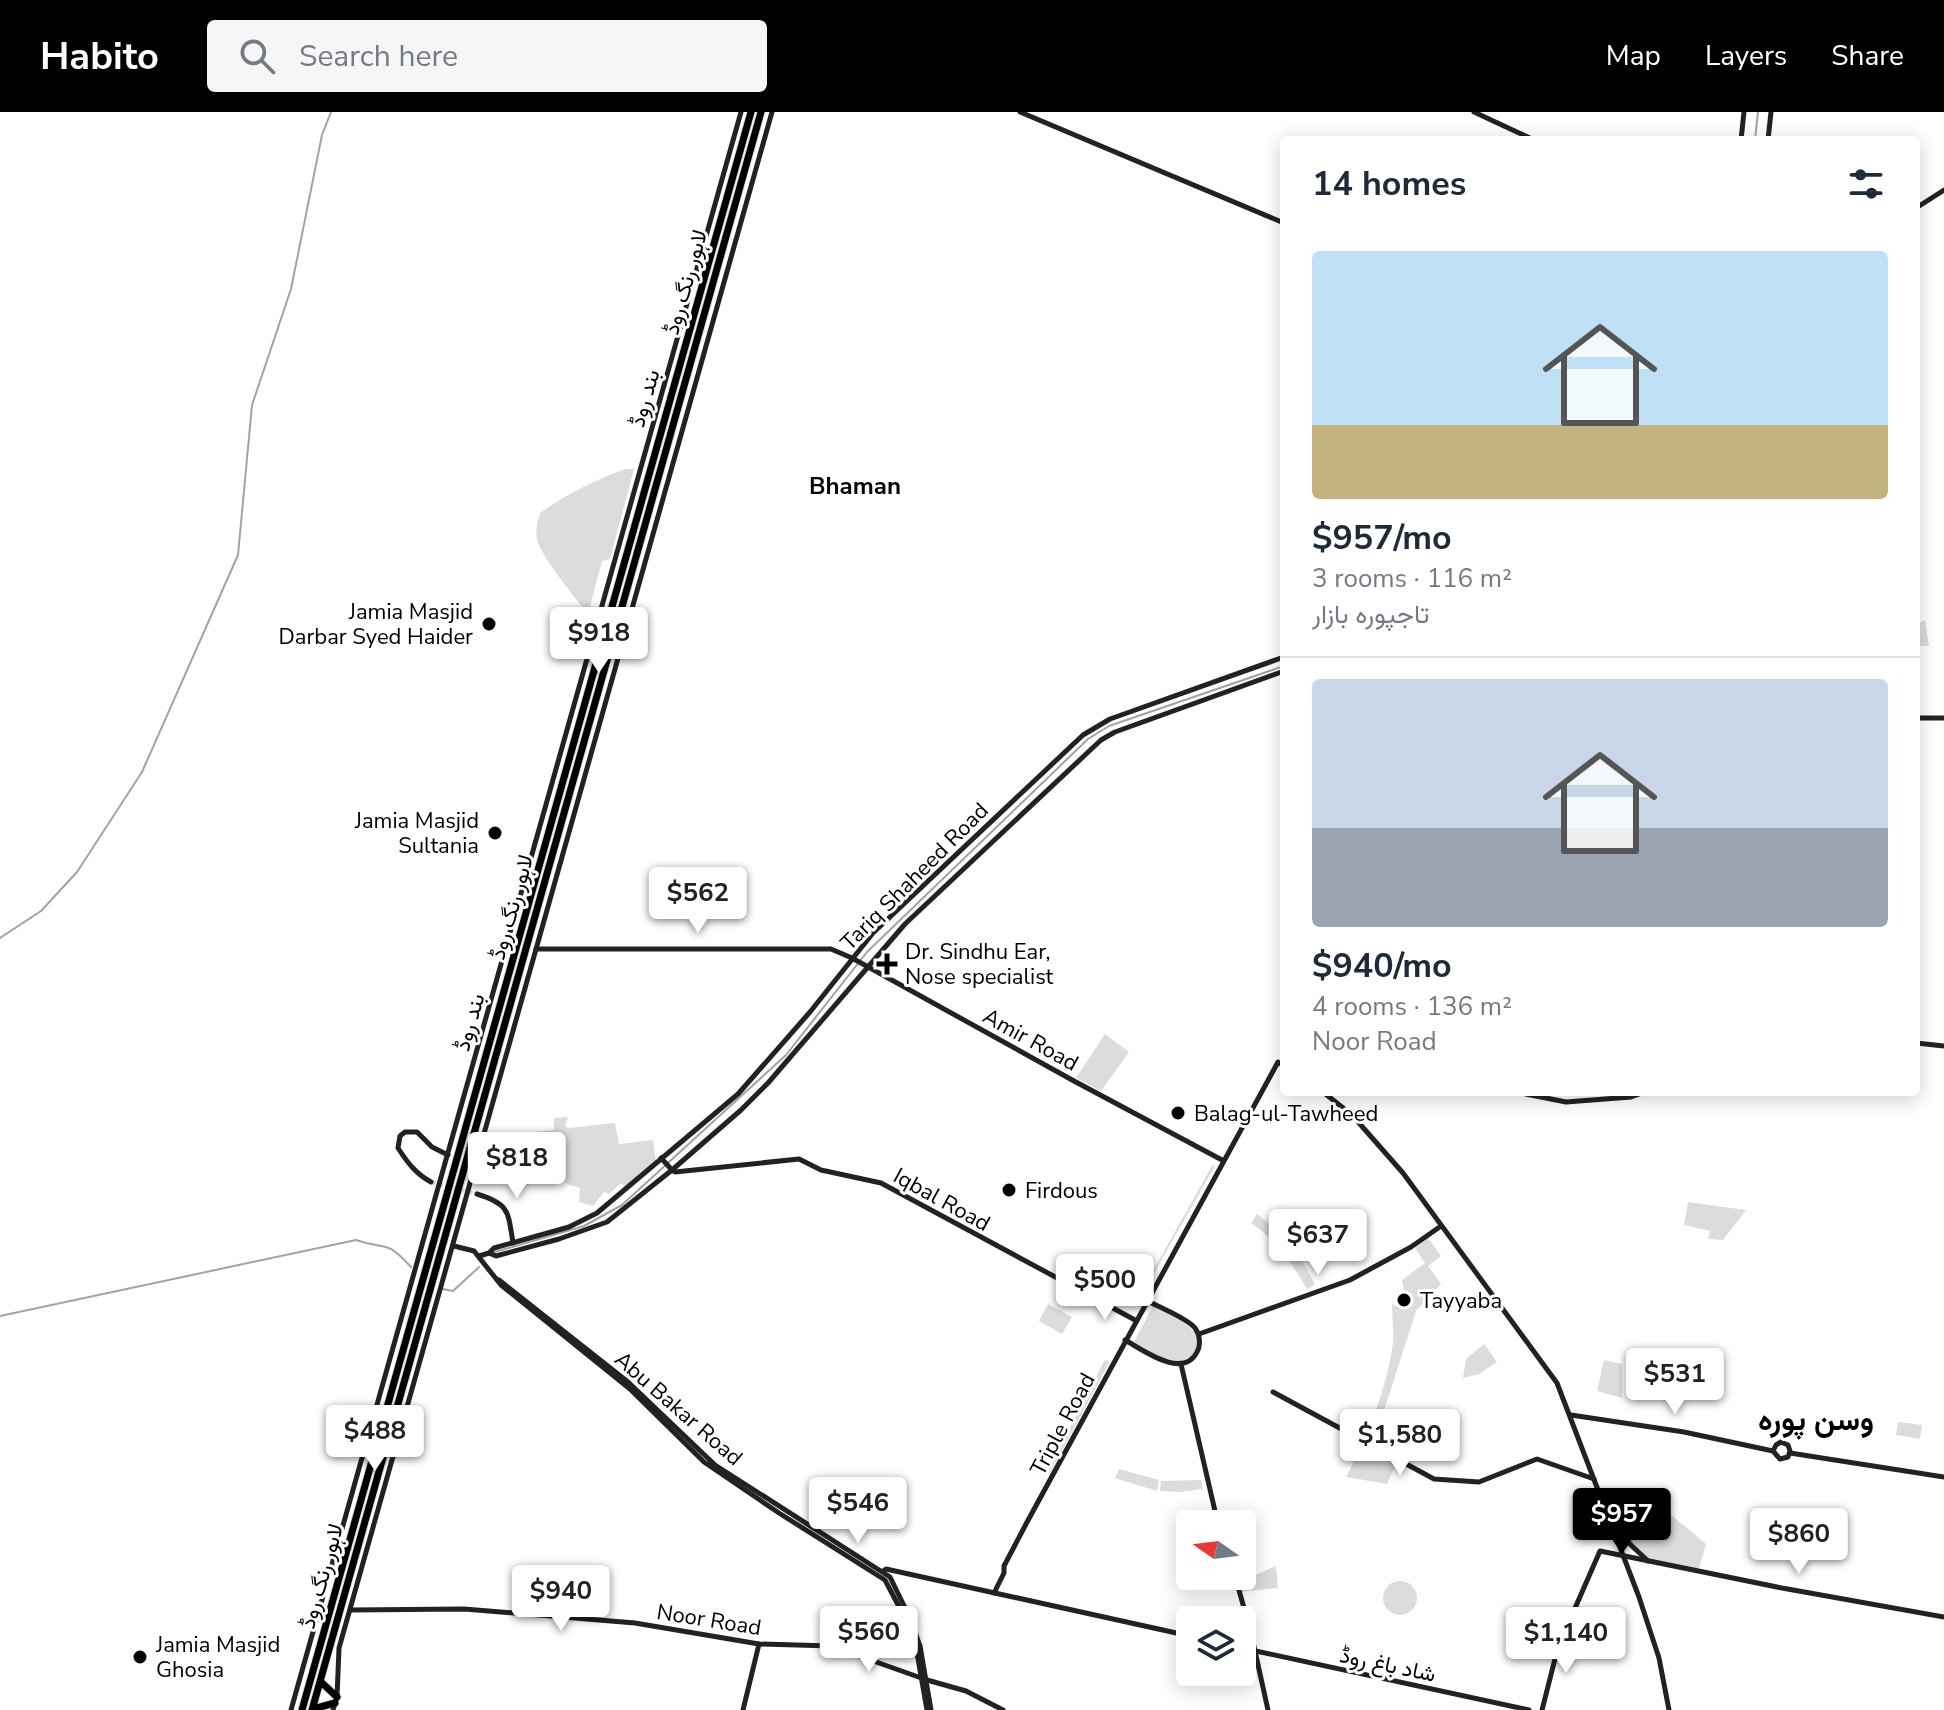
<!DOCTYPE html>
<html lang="en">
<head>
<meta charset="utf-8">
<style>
  body { margin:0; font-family:"Nunito Sans",Vazirmatn,sans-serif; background:#f6f6f7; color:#1f2937; height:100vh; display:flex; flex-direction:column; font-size:30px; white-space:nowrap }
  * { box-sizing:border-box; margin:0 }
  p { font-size:26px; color:#747a83 }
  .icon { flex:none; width:44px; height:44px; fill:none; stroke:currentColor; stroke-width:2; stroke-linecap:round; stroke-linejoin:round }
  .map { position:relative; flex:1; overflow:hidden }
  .drawer { position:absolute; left:1280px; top:24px; width:640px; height:960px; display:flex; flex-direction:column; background:#fff; border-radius:8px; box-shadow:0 4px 20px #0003 }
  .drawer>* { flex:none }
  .needle { width:52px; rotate:284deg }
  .buttons { position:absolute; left:1176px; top:1398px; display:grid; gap:16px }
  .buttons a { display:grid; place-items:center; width:80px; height:80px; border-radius:8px; background:#fff; box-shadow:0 4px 20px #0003; font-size:40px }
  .price { position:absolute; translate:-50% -68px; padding:0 18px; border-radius:8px; background:#fff; color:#222; font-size:26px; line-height:52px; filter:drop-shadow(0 2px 4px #0008) }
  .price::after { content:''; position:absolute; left:50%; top:48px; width:24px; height:18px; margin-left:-12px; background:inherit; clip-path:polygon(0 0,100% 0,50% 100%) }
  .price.on { background:#000; color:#fff }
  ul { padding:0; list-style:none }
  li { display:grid; align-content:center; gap:16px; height:424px; padding:0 32px }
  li+li { border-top:2px solid #e0e1e3 }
  li span { display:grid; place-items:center; height:248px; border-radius:8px; color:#555 }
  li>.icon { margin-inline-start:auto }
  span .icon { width:144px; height:144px; fill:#fffc; stroke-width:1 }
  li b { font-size:34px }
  h2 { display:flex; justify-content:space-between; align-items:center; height:96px; padding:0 32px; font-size:34px }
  header { display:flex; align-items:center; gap:48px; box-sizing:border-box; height:112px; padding:0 40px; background:#000; color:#fff }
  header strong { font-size:38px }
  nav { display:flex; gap:44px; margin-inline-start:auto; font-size:28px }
  .search { width:560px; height:72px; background:#f6f6f7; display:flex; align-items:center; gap:20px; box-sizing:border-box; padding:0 28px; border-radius:8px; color:#747a83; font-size:30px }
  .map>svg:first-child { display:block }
</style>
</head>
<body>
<header>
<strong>Habito</strong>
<div class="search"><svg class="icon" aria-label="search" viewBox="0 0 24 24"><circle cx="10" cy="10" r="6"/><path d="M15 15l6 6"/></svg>Search here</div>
<nav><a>Map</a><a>Layers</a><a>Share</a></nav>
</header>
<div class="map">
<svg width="1944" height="1598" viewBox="0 0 1944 1598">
  <rect width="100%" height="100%" fill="#fff"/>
  <g fill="#dcdcdc">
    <path d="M625 357H634L610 447 602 449 588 502C577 488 539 442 537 427 535 418 538 409 540 401 567 382 593 369 625 357Z"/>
    <polygon points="1925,508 1929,534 1916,534 1916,512"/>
    <polygon points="1105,922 1129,940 1101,979 1076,966"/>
    <polygon points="568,1005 565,1014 569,1016 615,1011 619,1032 653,1028 656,1050 626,1076 621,1071 609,1082 604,1080 593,1094 579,1090 580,1076 564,1071 561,1063 550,1060 512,1059 514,1051 491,1045 494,1035 509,1037 512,1022 554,1018 554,1006"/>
    <polygon points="1213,1052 1214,1056 1154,1161 1153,1159"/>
    <polygon points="1688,1090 1746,1098 1723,1128 1708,1127 1710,1119 1684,1113"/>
    <path d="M1257 1102C1286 1125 1299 1139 1315 1173L1307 1177C1291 1150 1277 1129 1251 1111Z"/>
    <path d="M1428 1126 1441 1144 1428 1154 1441 1172 1416 1199 1379 1314 1408 1324 1387 1372 1346 1365C1367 1327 1388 1273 1393 1230 1394 1218 1392 1204 1392 1192L1404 1198 1413 1184 1404 1178 1402 1168 1425 1151 1415 1136Z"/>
    <polygon points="1048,1192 1072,1205 1062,1222 1039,1209"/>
    <path d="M1153 1194C1169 1202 1215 1220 1191 1244 1187 1249 1179 1251 1174 1250 1161 1248 1145 1236 1134 1230Z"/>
    <polygon points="1484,1232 1497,1250 1479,1262 1463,1266 1466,1247"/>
    <polygon points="1107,1248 1109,1251 1050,1361 1047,1361 1104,1249"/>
    <polygon points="1604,1248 1622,1252 1622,1286 1597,1279"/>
    <polygon points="1898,1310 1922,1313 1920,1327 1896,1323"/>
    <polygon points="1119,1357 1159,1368 1157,1379 1115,1366"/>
    <polygon points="1201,1368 1203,1377 1179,1380 1160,1379 1161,1369"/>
    <polygon points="1637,1382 1658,1392 1706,1432 1698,1460 1649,1449 1612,1410 1601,1383"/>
    <polygon points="1276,1454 1278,1476 1239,1480 1237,1471"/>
    <circle cx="1400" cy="1486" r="17"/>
  </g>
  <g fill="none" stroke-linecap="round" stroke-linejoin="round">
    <g stroke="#a3a3a3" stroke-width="2">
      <polyline points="1755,28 1758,0"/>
      <polyline points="0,826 41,799 77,760 142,660 238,443 252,293 291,177 322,23 331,0"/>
      <polyline points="495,1140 584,1114 622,1093 786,943 867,840 1088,627 1109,614 1284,554"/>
      <polyline points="443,1177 453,1179 479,1155"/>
      <path d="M0 1204 356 1128C387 1139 385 1126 411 1155"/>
    </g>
    <polyline stroke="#d9d9d9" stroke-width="5" stroke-dasharray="5 2.5" stroke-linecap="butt" points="431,1070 477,1082"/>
    <defs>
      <g id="highway">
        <polyline points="321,1570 337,1585"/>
        <polyline points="313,1597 335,1591"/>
        <polyline points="302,1598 751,0"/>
        <polyline points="312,1598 761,0"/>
      </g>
    </defs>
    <use href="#highway" stroke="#dbdbdb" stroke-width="9"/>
    <g stroke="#222" stroke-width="5">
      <polyline points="1020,0 1284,111"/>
      <polyline points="1474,0 1534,28"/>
      <polyline points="1741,28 1744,0"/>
      <polyline points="1768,28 1771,0"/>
      <polyline points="1916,96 1944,78"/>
      <polyline points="1916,606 1944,606"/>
      <polyline points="536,837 831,837 852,846 1074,969 1222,1048"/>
      <polyline points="1916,931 1944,934"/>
      <polyline points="1323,980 1352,1003 1403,1061 1557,1271 1639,1485 1659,1546 1669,1598"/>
      <polyline points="1516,980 1566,990 1631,985 1645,980"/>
      <polyline points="661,1046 672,1058"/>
      <polyline points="672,1058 675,1060 799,1047 821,1058 881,1071 1135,1208"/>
      <path d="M431 1070C416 1062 407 1050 398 1036L400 1024 405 1020H417L432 1035 448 1043"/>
      <path d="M477 1082C510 1092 508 1100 513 1131"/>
      <polyline points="454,1134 474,1139 501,1173 630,1277 704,1350 779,1401 885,1468 905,1506 916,1535 927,1598"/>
      <polyline points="489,1141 496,1144 559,1127 607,1110 672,1058 741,998 768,971 905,812 1101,628 1115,620 1284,559"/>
      <polyline points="479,1144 489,1141 494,1136 569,1115 597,1101 738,982 810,900 873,821 1083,623 1110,607 1284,545"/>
      <polyline points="499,1168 628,1270 715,1353 890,1465 909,1504 920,1534 931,1598"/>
      <polyline points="1199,1222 1350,1168 1411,1135 1441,1114"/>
      <path d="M1125 1228C1143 1238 1183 1268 1197 1240 1201 1233 1200 1223 1195 1216 1187 1206 1158 1195 1146 1188"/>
      <polyline points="1181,1252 1218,1412"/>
      <polyline points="1273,1280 1434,1367 1479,1370 1537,1347 1594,1367"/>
      <polyline points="1571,1303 1684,1320 1773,1339 1780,1347 1788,1345 1790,1339 1788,1333 1781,1330 1776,1333 1773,1339"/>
      <polyline points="1790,1341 1944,1365"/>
      <polyline points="1617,1420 1648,1449"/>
      <polyline points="883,1459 886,1457 1190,1524"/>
      <polyline points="1235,1464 1251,1521 1268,1598"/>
      <polyline points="994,1481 1004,1461 1004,1454 1026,1412 1278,950 1284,954"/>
      <polyline points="351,1498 464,1497 635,1511 759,1532 831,1534 927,1568 966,1579 1003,1598"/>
      <polyline points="1242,1536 1529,1598"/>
      <polyline points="291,1598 741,0"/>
      <polyline points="333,1598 337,1585 339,1536 772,0"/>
      <polyline points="743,1598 759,1532"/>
      <polyline points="1542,1598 1558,1535 1600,1439 1782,1476 1944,1505"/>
    </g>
    <use href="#highway" stroke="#000" stroke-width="7"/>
  </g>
  <g fill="#000" stroke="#fff" stroke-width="3">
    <circle cx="489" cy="512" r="8"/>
    <circle cx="495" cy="721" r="8"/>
    <path d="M883 840h8v8h8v8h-8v8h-8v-8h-8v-8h8z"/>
    <circle cx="1178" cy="1001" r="8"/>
    <circle cx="1009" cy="1078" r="8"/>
    <circle cx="1404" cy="1188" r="8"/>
    <circle cx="140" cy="1545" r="8"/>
  </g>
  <g text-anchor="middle" stroke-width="6" stroke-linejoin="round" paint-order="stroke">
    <g font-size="22" fill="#000" stroke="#fff">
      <text transform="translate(685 170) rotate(-74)" y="8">لاہور رنگ روڈ</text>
      <text transform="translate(644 286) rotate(-74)" y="8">بند روڈ</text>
      <text transform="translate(914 764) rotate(-45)" y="8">Tariq Shaheed Road</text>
      <text transform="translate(511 795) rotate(-74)" y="8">لاہور رنگ روڈ</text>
      <text transform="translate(469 910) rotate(-74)" y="8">بند روڈ</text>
      <text transform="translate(1031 927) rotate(29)" y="8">Amir Road</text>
      <text transform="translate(942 1087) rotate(29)" y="8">Iqbal Road</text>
      <text transform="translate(679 1296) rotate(41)" y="8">Abu Bakar Road</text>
      <text transform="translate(1062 1312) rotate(-62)" y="8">Triple Road</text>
      <text transform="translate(321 1464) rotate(-74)" y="8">لاہور رنگ روڈ</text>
      <text transform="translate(709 1507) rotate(9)" y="8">Noor Road</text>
      <text transform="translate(1388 1552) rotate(12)" y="8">شاد باغ روڈ</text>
    </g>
    <g font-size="22" fill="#000" stroke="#fff" text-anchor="start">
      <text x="473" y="507" text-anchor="end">Jamia Masjid<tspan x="473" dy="25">Darbar Syed Haider</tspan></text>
      <text x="479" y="716" text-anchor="end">Jamia Masjid<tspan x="479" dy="25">Sultania</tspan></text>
      <text x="905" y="847">Dr. Sindhu Ear,<tspan x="905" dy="25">Nose specialist</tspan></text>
      <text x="1194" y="1009">Balag-ul-Tawheed</text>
      <text x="1025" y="1086">Firdous</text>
      <text x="1420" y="1196">Tayyaba</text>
      <text x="156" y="1540">Jamia Masjid<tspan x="156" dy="25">Ghosia</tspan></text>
    </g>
    <g font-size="24" font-weight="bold" fill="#000" stroke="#fff">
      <text x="855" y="382">Bhaman</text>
    </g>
    <g font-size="30" font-weight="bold" fill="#000" stroke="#fff">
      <text x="1816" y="1318">وسن پورہ</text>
    </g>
  </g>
</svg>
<div class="buttons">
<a><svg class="needle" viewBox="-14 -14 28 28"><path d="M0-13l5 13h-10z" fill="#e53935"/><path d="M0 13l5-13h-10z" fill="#747a83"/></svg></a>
<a><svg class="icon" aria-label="layers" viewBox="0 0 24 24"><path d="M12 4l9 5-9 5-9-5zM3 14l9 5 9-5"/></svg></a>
</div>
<b class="price" style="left:599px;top:563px">$918</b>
<b class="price" style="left:698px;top:823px">$562</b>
<b class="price" style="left:517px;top:1088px">$818</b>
<b class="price" style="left:1318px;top:1165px">$637</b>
<b class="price" style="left:1105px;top:1210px">$500</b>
<b class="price" style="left:1675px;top:1304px">$531</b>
<b class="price" style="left:375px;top:1361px">$488</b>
<b class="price" style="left:1400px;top:1365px">$1,580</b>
<b class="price" style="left:858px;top:1433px">$546</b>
<b class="price on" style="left:1622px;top:1444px">$957</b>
<b class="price" style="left:1799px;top:1464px">$860</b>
<b class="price" style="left:561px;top:1521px">$940</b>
<b class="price" style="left:869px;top:1562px">$560</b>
<b class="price" style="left:1566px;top:1563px">$1,140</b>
<section class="drawer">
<h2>14 homes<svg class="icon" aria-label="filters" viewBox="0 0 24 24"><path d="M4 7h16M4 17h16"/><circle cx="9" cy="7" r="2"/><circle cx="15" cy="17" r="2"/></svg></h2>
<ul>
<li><span style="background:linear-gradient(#bfe0f5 70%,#c2b280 0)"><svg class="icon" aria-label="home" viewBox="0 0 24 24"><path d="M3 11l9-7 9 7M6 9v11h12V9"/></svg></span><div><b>$957/mo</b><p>3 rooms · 116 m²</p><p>تاجپورہ بازار</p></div></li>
<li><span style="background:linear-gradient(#c9d6e8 60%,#9aa5b1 0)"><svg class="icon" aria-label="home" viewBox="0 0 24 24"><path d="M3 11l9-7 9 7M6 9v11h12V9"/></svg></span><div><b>$940/mo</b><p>4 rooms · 136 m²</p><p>Noor Road</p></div></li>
</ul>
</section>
</div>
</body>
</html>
